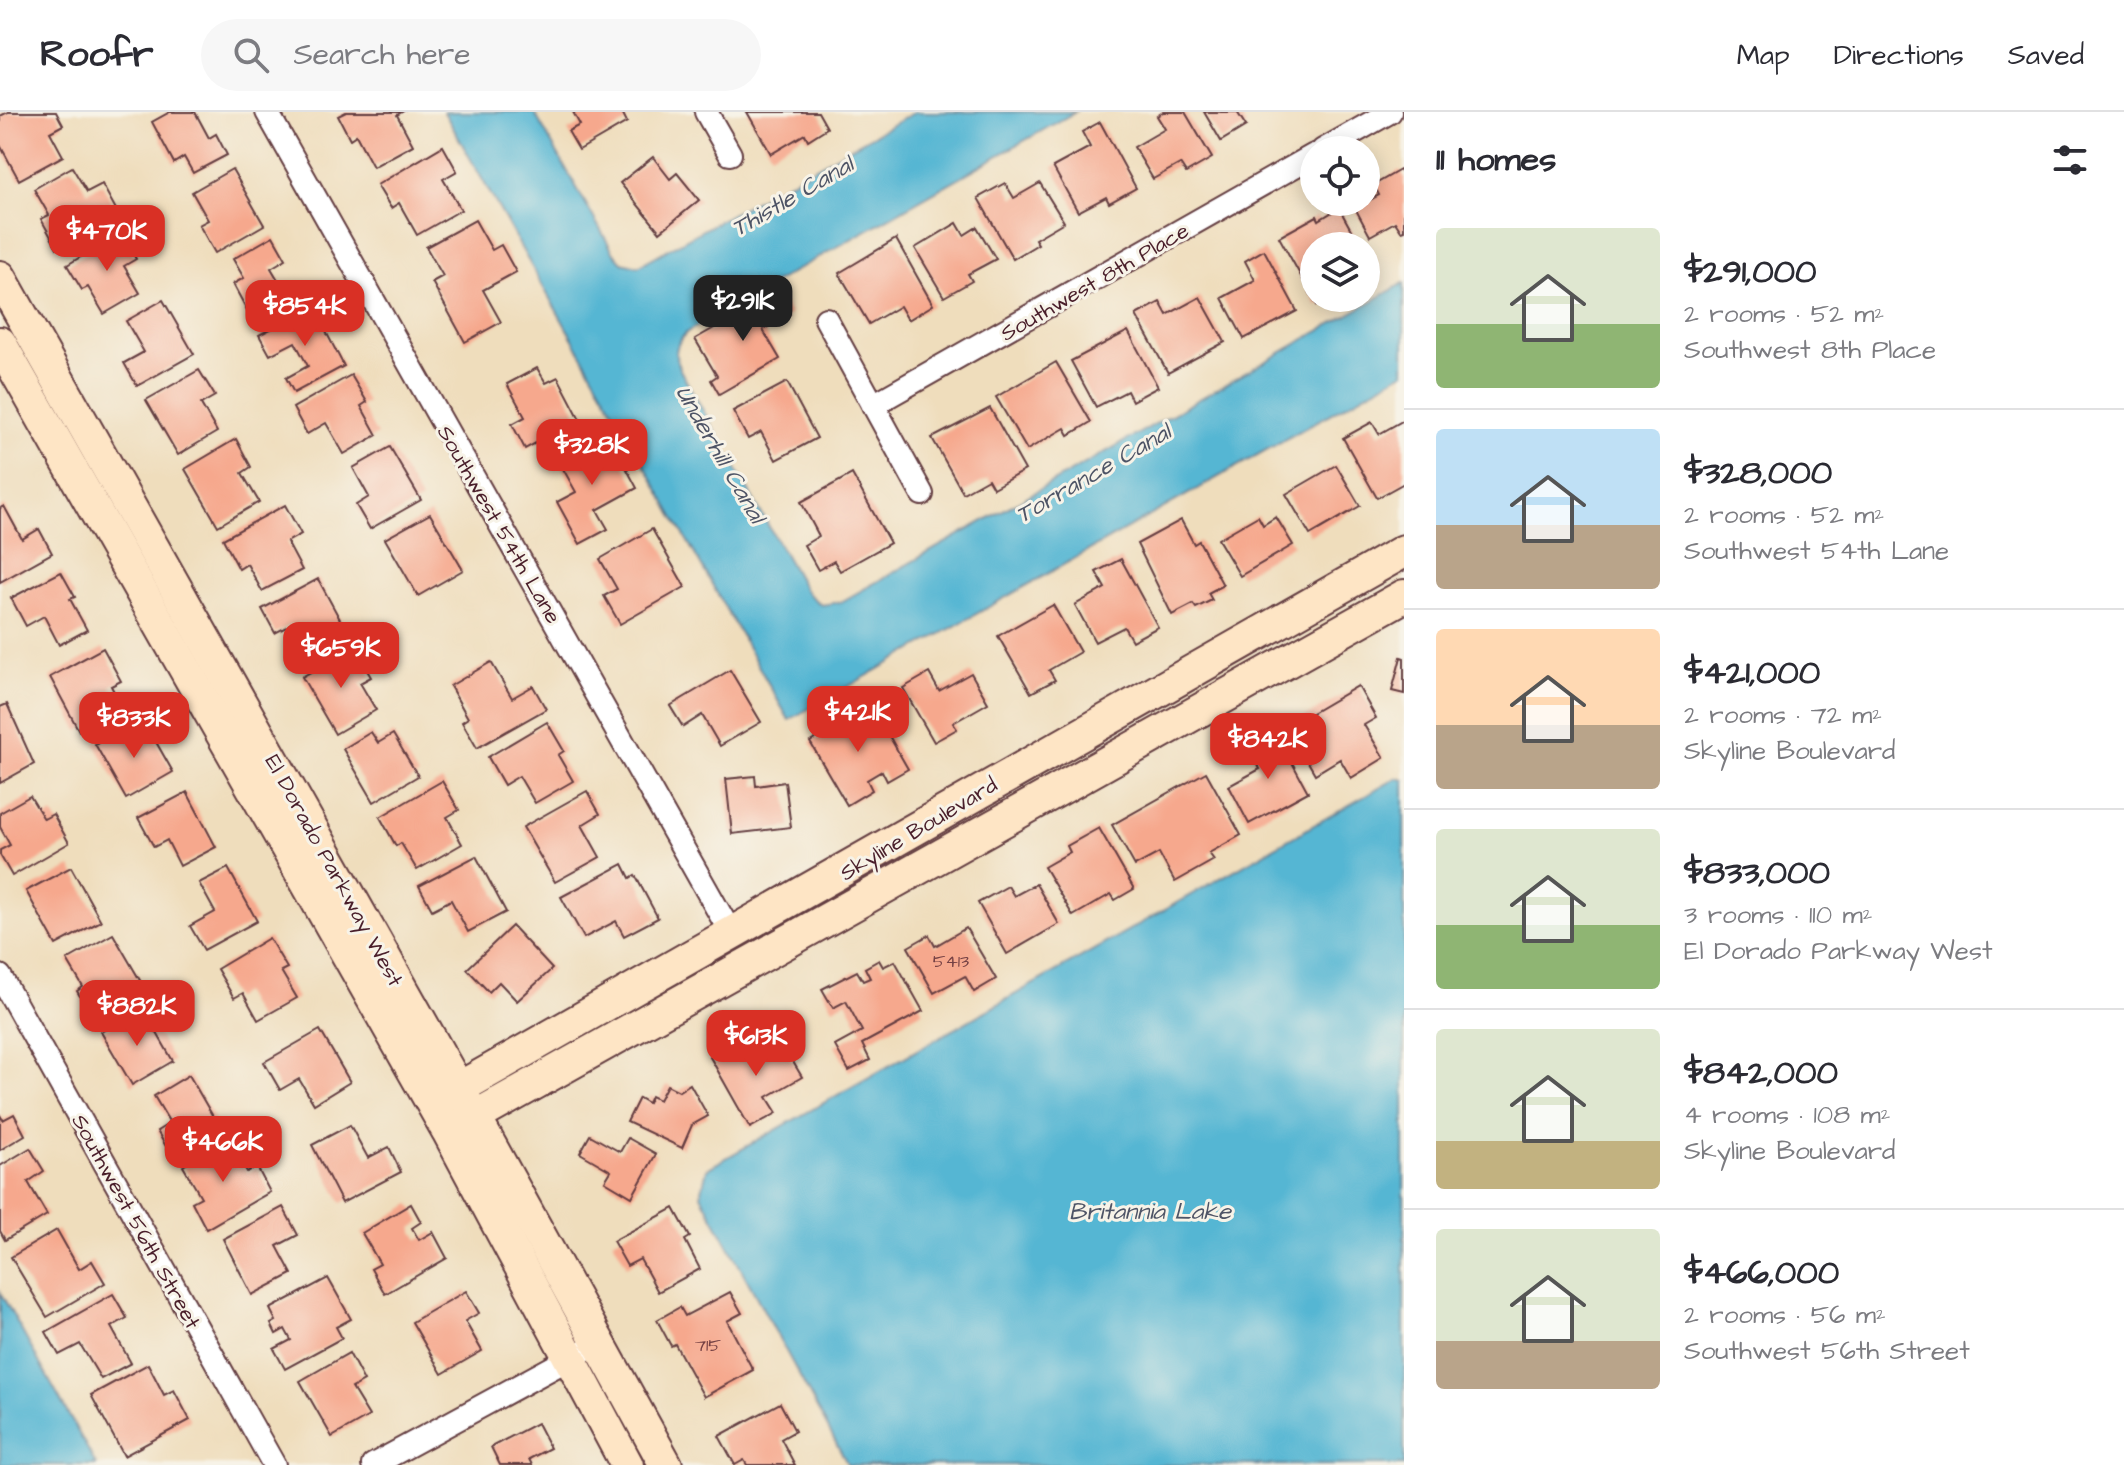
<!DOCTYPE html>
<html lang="en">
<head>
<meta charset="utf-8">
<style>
  body { margin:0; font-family:"Architects Daughter",sans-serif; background:#f7f7f7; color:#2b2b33; height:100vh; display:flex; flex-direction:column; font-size:30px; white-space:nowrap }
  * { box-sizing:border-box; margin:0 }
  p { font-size:26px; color:#7c7c81 }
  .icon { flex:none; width:44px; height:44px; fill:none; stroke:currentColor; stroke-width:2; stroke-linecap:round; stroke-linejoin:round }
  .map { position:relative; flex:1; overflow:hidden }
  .sheet { display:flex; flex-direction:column; background:#fff; width:720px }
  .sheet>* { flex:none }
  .fabs { position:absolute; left:1300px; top:24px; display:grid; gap:16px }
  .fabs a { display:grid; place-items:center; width:80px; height:80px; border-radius:50%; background:#fff; box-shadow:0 4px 20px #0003; font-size:40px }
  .price { position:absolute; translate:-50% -68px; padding:0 18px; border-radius:16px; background:#d93025; color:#fff; font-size:26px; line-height:52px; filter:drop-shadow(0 2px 4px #0008) }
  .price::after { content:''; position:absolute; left:50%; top:48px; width:24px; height:18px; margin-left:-12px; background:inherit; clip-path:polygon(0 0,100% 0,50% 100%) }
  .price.on { background:#222; color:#fff }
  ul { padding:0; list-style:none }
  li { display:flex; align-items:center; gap:24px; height:200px; padding:0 32px }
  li+li { border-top:2px solid #e1e1e2 }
  li span { display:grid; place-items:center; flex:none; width:224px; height:160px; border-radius:8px; color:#555 }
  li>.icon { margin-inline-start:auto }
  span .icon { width:96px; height:96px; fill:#fffc; stroke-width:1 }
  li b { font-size:34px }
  h2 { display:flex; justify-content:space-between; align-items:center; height:96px; padding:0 32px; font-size:34px }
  header { display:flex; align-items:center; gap:48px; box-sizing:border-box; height:112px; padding:0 40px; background:#fff; border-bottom:2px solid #e1e1e2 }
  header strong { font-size:38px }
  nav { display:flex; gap:44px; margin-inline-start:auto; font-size:28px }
  .search { width:560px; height:72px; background:#f7f7f7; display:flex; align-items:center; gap:20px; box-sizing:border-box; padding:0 28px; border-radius:44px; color:#7c7c81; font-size:30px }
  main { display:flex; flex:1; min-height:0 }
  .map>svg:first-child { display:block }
</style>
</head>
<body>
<header>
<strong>Roofr</strong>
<div class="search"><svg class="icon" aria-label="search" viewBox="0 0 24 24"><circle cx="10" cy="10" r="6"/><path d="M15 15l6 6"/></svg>Search here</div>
<nav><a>Map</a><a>Directions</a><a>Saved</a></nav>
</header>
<main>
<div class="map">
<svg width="1404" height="1353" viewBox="0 0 1404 1353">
  <rect width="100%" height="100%" fill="#f7f3e8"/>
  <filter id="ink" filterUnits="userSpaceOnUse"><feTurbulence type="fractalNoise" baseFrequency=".0125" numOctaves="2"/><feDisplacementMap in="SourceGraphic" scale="16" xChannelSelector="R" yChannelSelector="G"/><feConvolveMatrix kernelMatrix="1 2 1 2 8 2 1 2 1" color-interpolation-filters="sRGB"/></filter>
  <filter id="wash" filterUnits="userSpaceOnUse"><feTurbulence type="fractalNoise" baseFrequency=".006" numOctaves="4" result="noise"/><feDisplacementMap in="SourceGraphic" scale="32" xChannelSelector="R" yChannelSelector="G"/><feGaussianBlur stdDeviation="1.8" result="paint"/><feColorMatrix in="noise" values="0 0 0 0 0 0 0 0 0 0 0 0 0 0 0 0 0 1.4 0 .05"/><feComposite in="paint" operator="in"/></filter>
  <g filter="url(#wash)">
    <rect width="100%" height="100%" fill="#efddbc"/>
    <g fill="#54b6d3" stroke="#4f6a7f" stroke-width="2">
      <path d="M444 0H534L613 140 622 150 638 154 915 0H1075L687 220C676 231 673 241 679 256L806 480 821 493 841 490 1404 171V260L789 608Z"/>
      <polygon points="1397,666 1404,668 1404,1353 848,1353 701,1083 707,1057"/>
      <polygon points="0,1180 87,1336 96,1353 0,1353"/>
    </g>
    <g id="blocks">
      <g fill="#f6a88d">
        <polygon points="8,0 56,0 63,13 50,20 63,44 19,68 0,33 0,4"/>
        <polygon points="170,0 195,0 209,26 216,22 227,43 193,61 184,45 174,51 152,10"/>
        <polygon points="346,0 402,0 397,3 413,33 373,55 356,23 350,27 338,4"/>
        <polygon points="573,0 622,0 627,10 579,38 568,19 580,13"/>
        <polygon points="747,0 818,0 827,16 808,28 805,22 771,42"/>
        <polygon points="1163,0 1185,0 1212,46 1186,61 1180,52 1153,67 1134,35 1165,17 1157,4"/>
        <polygon points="1204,0 1237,0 1246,14 1221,29"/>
        <polygon points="1100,10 1136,76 1109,91 1106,85 1078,100 1053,55 1090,35 1082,20"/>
        <polygon points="443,34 457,59 443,67 461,98 417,123 399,91 391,96 377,73"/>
        <polygon points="653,45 670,67 677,61 699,88 660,120 620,71"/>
        <polygon points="72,55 87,80 102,72 118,101 57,136 41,107 49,103 34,77"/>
        <polygon points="232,57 264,113 215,141 199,113 208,108 192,80"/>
        <polygon points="1400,58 1404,65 1404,118 1401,119 1395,110 1370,124 1355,96 1379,83 1374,73"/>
        <polygon points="1005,71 1014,86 1040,71 1064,110 1035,127 1038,132 1013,147 978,86"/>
        <polygon points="1339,96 1360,134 1314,134 1314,186 1329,186 1317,193 1279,125 1317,104 1319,108"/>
        <polygon points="475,108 492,138 501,133 516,160 483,178 501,210 465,230 432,170 443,164 426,135"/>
        <polygon points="957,111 964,123 977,115 996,147 968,162 972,169 944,185 915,136"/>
        <polygon points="121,121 136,147 124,154 140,181 104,202 88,175 82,178 67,153"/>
        <polygon points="273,124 286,147 271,156 290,188 265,203 259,191 247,198 233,172 244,166 233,147"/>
        <polygon points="896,127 933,193 908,208 900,194 869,212 839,161"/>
        <polygon points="1264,138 1297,199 1244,227 1222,186 1255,168 1245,149"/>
        <polygon points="777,180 790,202 763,218 780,247 719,282 711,268 717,264 695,227"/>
        <polygon points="1200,185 1225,230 1168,261 1136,203 1160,190 1167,203"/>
        <polygon points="163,188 194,242 137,274 124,251 144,240 126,209"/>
        <polygon points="313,195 344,254 294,281 286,266 308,254 295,230 270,243 259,223"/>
        <polygon points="1128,219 1158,275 1132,289 1127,279 1096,295 1071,249"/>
        <polygon points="1056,250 1091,310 1069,323 1065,316 1027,338 996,285"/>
        <polygon points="537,256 546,271 558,265 580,307 525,337 512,312 525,305 507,272"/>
        <polygon points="199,258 215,284 201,292 217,320 178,343 146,288"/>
        <polygon points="351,263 367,290 361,294 377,323 344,342 326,311 307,322 293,296"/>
        <polygon points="787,270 817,326 776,348 761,320 748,327 733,299"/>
        <polygon points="990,296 1025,358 993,376 988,367 963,381 932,326"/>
        <polygon points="1404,308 1404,371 1377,386 1343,326 1372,310 1379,322"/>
        <polygon points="598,323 614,352 622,348 637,376 597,398 608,417 580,432 557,390 576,380 557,346"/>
        <polygon points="236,327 251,355 242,361 259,390 218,414 185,357"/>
        <polygon points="390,335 421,388 370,417 356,393 369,385 353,356"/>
        <polygon points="1336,353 1360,394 1310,423 1286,382"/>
        <polygon points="852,362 890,431 840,459 834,449 818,458 804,433 819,424 801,390"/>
        <polygon points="285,393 301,422 287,430 302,458 262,479 247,452 239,457 223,427"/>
        <polygon points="4,394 22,427 39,417 52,441 0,470 0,396"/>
        <polygon points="430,402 463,458 418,484 385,427"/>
        <polygon points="1258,404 1263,413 1276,405 1293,433 1240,464 1218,427"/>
        <polygon points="1181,408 1194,432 1199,429 1223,473 1208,481 1212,488 1196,496 1193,492 1172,503 1137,432"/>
        <polygon points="652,417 685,475 620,512 604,484 617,477 600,447"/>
        <polygon points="1121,447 1158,515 1132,529 1124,515 1095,530 1075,493 1105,476 1096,460"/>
        <polygon points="61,460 75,485 70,487 87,518 59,533 44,504 26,514 11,486"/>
        <polygon points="318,467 348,522 308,543 292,512 275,521 262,497"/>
        <polygon points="1053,493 1080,540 1049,558 1055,568 1031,581 998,524"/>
        <polygon points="103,536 121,569 111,574 122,595 79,619 50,565"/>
        <polygon points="354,536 371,565 360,571 376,598 335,622 302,565"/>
        <polygon points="1401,545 1404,546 1404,582 1392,579"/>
        <polygon points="491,550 512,586 533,574 546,597 477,636 462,610 468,606 450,574"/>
        <polygon points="730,558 761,610 720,634 702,603 683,615 670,594"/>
        <polygon points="929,561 939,579 971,561 988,591 953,611 957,617 934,630 903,576"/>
        <polygon points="1358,574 1376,606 1364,613 1384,646 1351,666 1340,647 1315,662 1288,615"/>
        <polygon points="7,592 34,652 0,671 0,595"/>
        <polygon points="872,594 908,657 887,669 882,659 867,668 872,678 847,693 810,630"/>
        <polygon points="547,610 564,639 558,643 573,669 535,691 519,664 504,673 488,645"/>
        <polygon points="128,613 135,624 148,616 173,660 126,687 95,632"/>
        <polygon points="371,620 378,631 393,622 418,664 374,690 343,637"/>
        <polygon points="1276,621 1308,680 1249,712 1229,674 1260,657 1249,636"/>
        <polygon points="1206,660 1241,723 1209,741 1214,748 1175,770 1159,741 1135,754 1112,713"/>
        <polygon points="755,664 756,674 785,670 791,715 732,722 726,667"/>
        <polygon points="442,669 459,698 447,705 462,732 417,758 401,731 396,734 380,705"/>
        <polygon points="587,679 600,702 582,713 600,745 555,770 523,715"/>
        <polygon points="187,680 216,735 180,754 167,728 154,735 138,706"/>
        <polygon points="30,684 44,707 53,702 69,731 12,764 0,743 0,738 10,733 0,715 0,701"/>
        <polygon points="1099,716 1134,777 1115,788 1111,782 1073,804 1044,755 1070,740 1067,734"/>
        <polygon points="476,744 506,800 468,820 451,788 432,798 419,774"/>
        <polygon points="623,752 630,766 635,763 658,806 624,824 616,809 584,826 561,785"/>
        <polygon points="71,755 101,809 56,833 26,779"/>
        <polygon points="228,756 257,809 204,838 190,814 215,800 199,771"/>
        <polygon points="1036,772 1059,812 1007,842 978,791 1008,774 1014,784"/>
        <polygon points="512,814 552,857 517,889 499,870 489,880 467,857"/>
        <polygon points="966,816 996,867 974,880 965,864 934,881 908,835 929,823 935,834"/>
        <polygon points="113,822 145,877 93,907 77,879 83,875 67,848"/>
        <polygon points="269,826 287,856 281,859 297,886 258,908 243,881 234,886 217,857"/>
        <polygon points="879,848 883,855 895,849 923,899 862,932 870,948 849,959 835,934 862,919 846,889 833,896 822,877 857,859 863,869 870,866 865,856"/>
        <polygon points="146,902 173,949 132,973 101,920 129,904 132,911"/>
        <polygon points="320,918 350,970 314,992 299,967 280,978 264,950"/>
        <polygon points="780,928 802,965 767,985 777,1001 750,1016 710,945 736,930 746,947"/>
        <polygon points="189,963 219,1015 171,1043 157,1019 170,1011 154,984"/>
        <polygon points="690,972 708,1004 692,1013 682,1036 627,1010 639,986 648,991 651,984 659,988 667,973 679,979"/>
        <polygon points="14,1002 25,1023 0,1038 0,1003 3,1008"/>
        <polygon points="350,1013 368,1046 389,1035 401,1060 342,1091 312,1033"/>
        <polygon points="590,1023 620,1040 628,1026 656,1042 632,1085 605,1069 611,1059 580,1041"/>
        <polygon points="229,1028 247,1060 257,1055 270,1080 206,1117 192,1090 201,1085 183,1054"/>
        <polygon points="30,1036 44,1059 28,1070 47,1103 5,1128 0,1119 0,1054"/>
        <polygon points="411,1092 421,1110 412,1116 419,1128 433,1120 447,1146 385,1182 371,1157 380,1152 362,1121"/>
        <polygon points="283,1095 298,1123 277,1134 292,1162 252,1183 223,1127"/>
        <polygon points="674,1096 690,1125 685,1128 700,1157 658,1180 640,1147 627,1154 613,1129"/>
        <polygon points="57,1118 79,1157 92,1149 105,1171 47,1205 11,1145"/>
        <polygon points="328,1166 351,1207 336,1215 342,1226 285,1257 274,1237 291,1228 285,1217 276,1222 271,1212 276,1209 270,1197"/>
        <polygon points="466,1179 479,1201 465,1209 482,1239 442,1262 412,1210"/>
        <polygon points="730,1180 742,1201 727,1209 753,1258 704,1285 675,1232 671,1234 657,1208 680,1195 685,1204"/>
        <polygon points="113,1182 127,1206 111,1215 131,1251 101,1267 80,1232 59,1243 46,1220"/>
        <polygon points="349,1241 364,1269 352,1276 369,1304 332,1325 300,1269"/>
        <polygon points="148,1252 164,1283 174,1278 190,1308 124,1344 91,1283"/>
        <polygon points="780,1291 795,1319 781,1327 795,1353 747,1353 744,1348 735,1353 719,1324"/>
        <polygon points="537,1311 550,1336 529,1347 532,1353 500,1353 491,1335"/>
      </g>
    </g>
  </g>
  <g filter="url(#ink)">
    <use href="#blocks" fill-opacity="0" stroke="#633c41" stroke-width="2"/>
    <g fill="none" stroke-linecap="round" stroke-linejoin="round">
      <defs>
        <g id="street">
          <polyline points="267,0 732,823"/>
          <polyline points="706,0 730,42"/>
          <polyline points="1323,38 1390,0"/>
          <polyline points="826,207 922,382"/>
          <polyline points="873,293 1314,43"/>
          <polyline points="0,864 274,1353"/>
          <polyline points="373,1353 583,1239"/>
        </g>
        <g id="secondary">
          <polyline points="0,165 475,1006 666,1353"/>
          <polyline points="0,231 448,1019 627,1353"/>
          <polyline points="440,987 1404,439"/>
          <polyline points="455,1016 1404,484"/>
        </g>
      </defs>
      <use href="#street" stroke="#633c41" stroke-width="26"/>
      <use href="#secondary" stroke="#633c41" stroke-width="36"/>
      <use href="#street" stroke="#fff" stroke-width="22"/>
      <use href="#secondary" stroke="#fee5c5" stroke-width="32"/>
    </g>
  </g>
  <g text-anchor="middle" stroke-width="6" stroke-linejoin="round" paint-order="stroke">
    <g font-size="18" fill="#754144">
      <text x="951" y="855">5413</text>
      <text x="708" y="1239">715</text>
    </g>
    <g font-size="22" fill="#4a1f2b" stroke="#f7f3e8">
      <text transform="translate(1094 169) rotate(-30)" y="8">Southwest 8th Place</text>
      <text transform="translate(500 412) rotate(60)" y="8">Southwest 54th Lane</text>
      <text transform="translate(918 716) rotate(-31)" y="8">Skyline Boulevard</text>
      <text transform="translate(335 758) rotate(61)" y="8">El Dorado Parkway West</text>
      <text transform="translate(137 1109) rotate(61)" y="8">Southwest 56th Street</text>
    </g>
    <g font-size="24" font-style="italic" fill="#4e5466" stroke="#f7f3e8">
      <text transform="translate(792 84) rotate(-30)" y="8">Thistle Canal</text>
      <text transform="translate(721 342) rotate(60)" y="8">Underhill Canal</text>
      <text transform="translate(1093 361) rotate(-30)" y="8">Torrance Canal</text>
      <text x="1150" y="1107">Britannia Lake</text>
    </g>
  </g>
</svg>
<div class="fabs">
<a><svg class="icon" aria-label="locate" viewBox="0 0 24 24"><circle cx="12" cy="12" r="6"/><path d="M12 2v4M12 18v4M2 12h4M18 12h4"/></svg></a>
<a><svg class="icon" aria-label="layers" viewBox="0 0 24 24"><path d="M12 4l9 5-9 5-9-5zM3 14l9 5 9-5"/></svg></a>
</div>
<b class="price" style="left:107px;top:161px">$470K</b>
<b class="price on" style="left:743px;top:231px">$291K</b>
<b class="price" style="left:305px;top:236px">$854K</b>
<b class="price" style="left:592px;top:375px">$328K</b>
<b class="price" style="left:341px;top:578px">$659K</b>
<b class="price" style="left:858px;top:642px">$421K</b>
<b class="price" style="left:134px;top:648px">$833K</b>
<b class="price" style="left:1268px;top:669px">$842K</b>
<b class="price" style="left:137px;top:936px">$882K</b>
<b class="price" style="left:756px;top:966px">$613K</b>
<b class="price" style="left:223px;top:1072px">$466K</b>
</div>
<section class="sheet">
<h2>11 homes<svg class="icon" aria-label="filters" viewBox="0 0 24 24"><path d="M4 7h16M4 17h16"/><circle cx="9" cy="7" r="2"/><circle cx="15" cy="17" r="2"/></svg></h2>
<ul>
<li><span style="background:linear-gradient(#dfe7d0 60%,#8fb573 0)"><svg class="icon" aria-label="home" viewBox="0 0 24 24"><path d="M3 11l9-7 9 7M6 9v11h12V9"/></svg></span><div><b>$291,000</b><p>2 rooms · 52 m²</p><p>Southwest 8th Place</p></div></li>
<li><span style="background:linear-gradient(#bfe0f5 60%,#b9a48a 0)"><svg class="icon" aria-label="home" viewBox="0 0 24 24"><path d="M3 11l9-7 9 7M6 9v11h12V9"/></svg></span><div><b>$328,000</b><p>2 rooms · 52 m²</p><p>Southwest 54th Lane</p></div></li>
<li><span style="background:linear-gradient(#ffd9b3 60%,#b9a48a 0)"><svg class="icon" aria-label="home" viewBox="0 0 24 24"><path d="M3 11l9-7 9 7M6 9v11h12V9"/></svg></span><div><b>$421,000</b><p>2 rooms · 72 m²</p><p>Skyline Boulevard</p></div></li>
<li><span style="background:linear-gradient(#dfe7d0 60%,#8fb573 0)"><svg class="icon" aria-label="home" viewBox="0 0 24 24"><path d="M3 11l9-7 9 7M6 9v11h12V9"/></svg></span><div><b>$833,000</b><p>3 rooms · 110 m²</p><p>El Dorado Parkway West</p></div></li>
<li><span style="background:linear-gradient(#dfe7d0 70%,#c2b280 0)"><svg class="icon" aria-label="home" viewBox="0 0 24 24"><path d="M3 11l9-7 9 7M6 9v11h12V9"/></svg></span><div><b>$842,000</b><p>4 rooms · 108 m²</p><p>Skyline Boulevard</p></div></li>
<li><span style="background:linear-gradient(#dfe7d0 70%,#b9a48a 0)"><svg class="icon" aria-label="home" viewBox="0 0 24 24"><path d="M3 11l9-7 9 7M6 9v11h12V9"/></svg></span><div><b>$466,000</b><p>2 rooms · 56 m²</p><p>Southwest 56th Street</p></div></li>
</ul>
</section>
</main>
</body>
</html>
